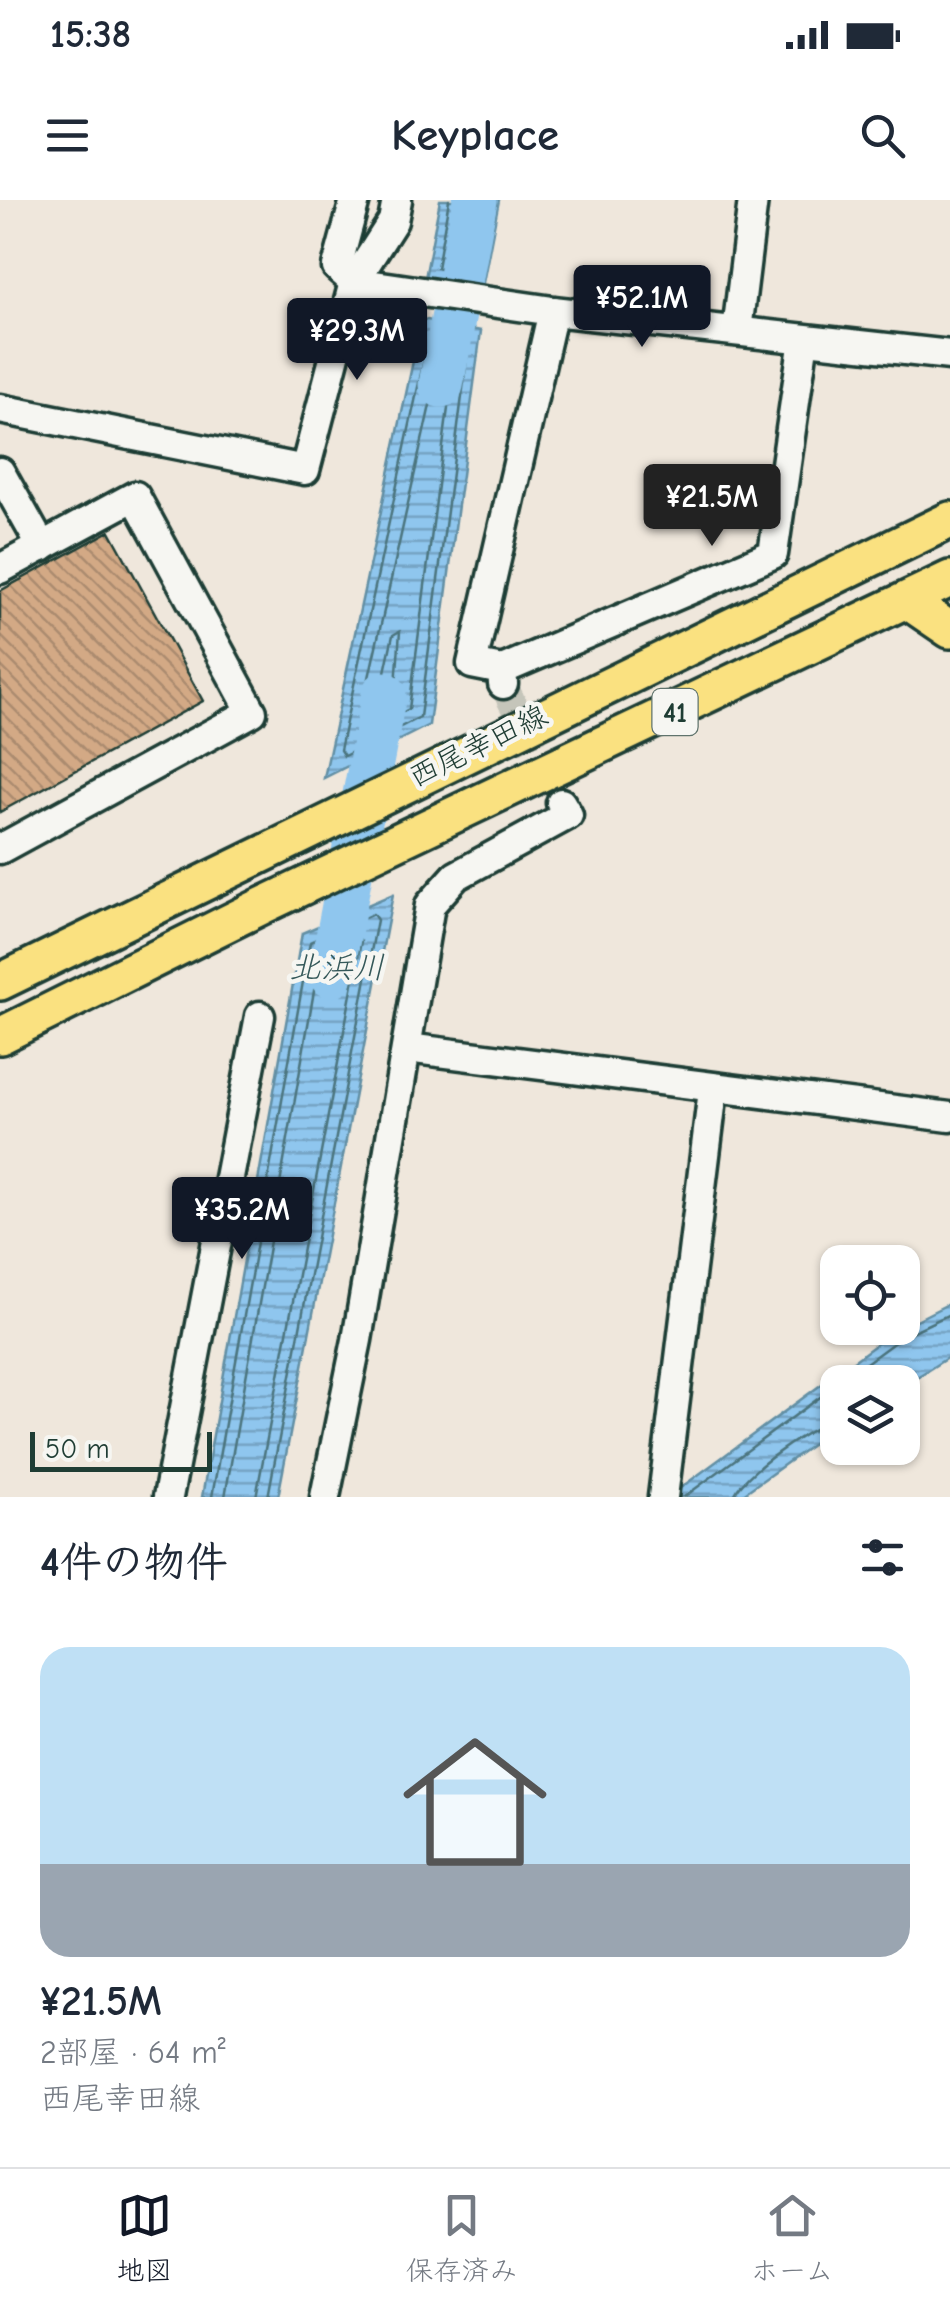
<!DOCTYPE html>
<html lang="ja">
<head>
<meta charset="utf-8">
<style>
  body { margin:0; font-family:"Comic Neue","Klee One",sans-serif; background:#f6f6f7; color:#1f2937; height:100vh; display:flex; flex-direction:column; font-size:38px; white-space:nowrap }
  * { box-sizing:border-box; margin:0 }
  p { font-size:32px; color:#747a83 }
  .icon { flex:none; width:55px; height:55px; fill:none; stroke:currentColor; stroke-width:2; stroke-linecap:round; stroke-linejoin:round }
  .map { position:relative; height:1297px; overflow:hidden }
  .panel { display:flex; flex-direction:column; background:#fff; flex:1 }
  .panel>* { flex:none }
  .fabs { position:absolute; left:820px; top:1045px; display:grid; gap:20px }
  .fabs a { display:grid; place-items:center; width:100px; height:100px; border-radius:20px; background:#fff; box-shadow:0 2px 8px #0004; font-size:50px }
  .scale { position:absolute; left:30px; bottom:25px; width:182px; box-sizing:border-box; padding-left:10px; border:5px solid #1f3d34; border-top:0; font-size:28px; line-height:35px; white-space:nowrap; color:#1f3d34; -webkit-text-stroke:8px #f6f6f2; paint-order:stroke }
  .price { position:absolute; translate:-50% -85px; padding:0 22px; border-radius:10px; background:#111827; color:#fff; font-size:32px; line-height:65px; filter:drop-shadow(0 2px 5px #0008) }
  .price::after { content:''; position:absolute; left:50%; top:60px; width:30px; height:22px; margin-left:-15px; background:inherit; clip-path:polygon(0 0,100% 0,50% 100%) }
  .price.selected { background:#222; color:#fff }
  ul { padding:0; list-style:none }
  li { display:grid; align-content:center; gap:20px; height:530px; padding:0 40px }
  li span { display:grid; place-items:center; height:310px; border-radius:30px; color:#555 }
  li>.icon { margin-inline-start:auto }
  span .icon { width:180px; height:180px; fill:#fffc; stroke-width:1 }
  li b { font-size:42px }
  h2 { display:flex; justify-content:space-between; align-items:center; height:120px; padding:0 40px; font-size:42px }
  .status { display:flex; justify-content:space-between; align-items:center; height:70px; padding:0 50px; background:#fff; direction:ltr }
  .status svg { height:28px; fill:currentColor }
  header { display:flex; justify-content:space-between; align-items:center; height:130px; padding:0 40px; background:#fff; font-size:45px; font-weight:600 }
  .menu { display:flex; justify-content:space-around; align-items:center; height:140px; border-top:2px solid #e0e1e3; background:#fff; font-size:28px; color:#747a83 }
  .menu a { display:grid; justify-items:center; gap:5px }
  .menu .selected { color:#111827 }
  .map>svg:first-child { display:block }
</style>
</head>
<body>
<div class="status"><b>15:38</b><svg viewBox="0 0 49 12"><path d="M0 12V9h3v3zM5 12V6h3v6zM10 12V3h3v9zM15 12V0h3v12zM26 1h20v11H26zM47 4h2v5h-2z"/></svg></div>
<header><svg class="icon" aria-label="menu" viewBox="0 0 24 24"><path d="M4 6h16M4 12h16M4 18h16"/></svg>Keyplace<svg class="icon" aria-label="search" viewBox="0 0 24 24"><circle cx="10" cy="10" r="6"/><path d="M15 15l6 6"/></svg></header>
<div class="map">
<svg width="950" height="1297" viewBox="0 0 950 1297">
  <defs>
    <pattern id="water-rules" width="6" height="5" patternUnits="userSpaceOnUse" patternTransform="scale(2.5)"><rect width="6" height="5" fill="#8fc6ee"/><path d="M0 2.5h6" fill="none" stroke="#74a2c2"/></pattern>
    <pattern id="building-back-hatch" width="6" height="6" patternUnits="userSpaceOnUse" patternTransform="scale(2.5)"><rect width="6" height="6" fill="#d3a985"/><path d="M-1 5l2 2M0 0l6 6M5-1l2 2" fill="none" stroke="#ab8b6e"/></pattern>
  </defs>
  <rect width="100%" height="100%" fill="#efe7dc"/>
  <filter id="ink" filterUnits="userSpaceOnUse"><feTurbulence type="fractalNoise" baseFrequency=".01" numOctaves="2"/><feDisplacementMap in="SourceGraphic" scale="20" xChannelSelector="R" yChannelSelector="G"/><feConvolveMatrix kernelMatrix="1 2 1 2 8 2 1 2 1" color-interpolation-filters="sRGB"/></filter>
  <g filter="url(#ink)">
    <g fill="url(#water-rules)" stroke="#628fa4" stroke-width="2.5">
      <polygon points="440,0 499,0 481,93 425,78"/>
      <polygon points="422,119 481,131 429,525 324,578"/>
      <polygon points="393,694 278,1297 202,1297 302,733"/>
      <polygon points="950,1103 950,1156 903,1186 902,1182 838,1182 837,1227 739,1297 668,1297 893,1132"/>
    </g>
    <g fill="none" stroke-linecap="round" stroke-linejoin="round">
      <g stroke="#4c747e" stroke-width="2.5">
        <polyline points="449,0 437,68 469,80 474,76 489,0"/>
        <polyline points="462,0 452,58 459,64 464,60 476,0"/>
        <polygon points="434,132 465,138 469,143 420,517 344,556 340,550 429,136"/>
        <polygon points="443,147 455,154 409,509 362,533 358,527"/>
        <polygon points="400,431 395,499 383,505 379,500 393,435"/>
        <polyline points="840,1182 903,1136 950,1114"/>
        <polyline points="212,1297 310,742 373,714 377,720 268,1297"/>
        <polyline points="225,1297 321,751 357,735 361,741 256,1297"/>
        <polyline points="684,1297 838,1184"/>
        <path d="M734 1297C737 1277 817 1222 838 1219"/>
      </g>
      <g stroke="#8fc6ee" stroke-width="45">
        <polyline points="441,185 475,0"/>
        <polyline points="331,775 384,494"/>
      </g>
    </g>
    <polygon fill="url(#building-back-hatch)" stroke="#1f3d34" stroke-width="2.5" points="110,331 203,501 0,612 0,391"/>
    <g fill="none" stroke-linecap="round" stroke-linejoin="round">
      <polyline stroke="#c5c5ba" stroke-width="28" stroke-dasharray="28 14" stroke-linecap="butt" points="503,484 561,603"/>
      <defs>
        <g id="minor">
          <polyline points="355,0 337,67 354,82 553,111 950,155"/>
          <polyline points="737,131 753,0"/>
          <polyline points="0,209 305,270 354,82 393,21 397,0"/>
          <polyline points="0,272 42,347"/>
          <polyline points="0,369 135,296 252,512 0,649"/>
          <polyline points="502,470 773,354 804,139"/>
          <polyline points="503,484 502,470 472,464 553,111"/>
          <polyline points="407,848 950,917"/>
          <polyline points="168,1297 260,816"/>
          <polyline points="325,1297 357,1140 430,705 456,676 568,615 561,603"/>
          <polyline points="663,1297 713,890"/>
        </g>
        <g id="major">
          <polyline points="909,402 950,430"/>
          <polyline points="0,782 950,320"/>
          <polyline points="0,836 264,705 950,379"/>
        </g>
      </defs>
      <use href="#minor" stroke="#1f3d34" stroke-width="35"/>
      <use href="#major" stroke="#1f3d34" stroke-width="42"/>
      <use href="#minor" stroke="#f6f6f2" stroke-width="28"/>
      <use href="#major" stroke="#fae180" stroke-width="35"/>
    </g>
  </g>
  <g text-anchor="middle" stroke-width="9" stroke-linejoin="round" paint-order="stroke">
    <rect fill="#f6f6f2" stroke="#60746d" stroke-width="2.5" x="652.5" y="489" width="45" height="46" rx="8"/>
    <g font-size="28" font-weight="bold" fill="#1f3d34">
      <text x="675" y="522">41</text>
    </g>
    <g font-size="30" fill="#1f3d34" stroke="#f6f6f2">
      <text transform="translate(478 546) rotate(-26)" y="10">西尾幸田線</text>
    </g>
    <g font-size="32" font-style="italic" fill="#355859" stroke="#f6f6f2">
      <text x="337" y="778">北浜川</text>
    </g>
  </g>
</svg>
<div class="fabs">
<a><svg class="icon" aria-label="locate" viewBox="0 0 24 24"><circle cx="12" cy="12" r="6"/><path d="M12 2v4M12 18v4M2 12h4M18 12h4"/></svg></a>
<a><svg class="icon" aria-label="layers" viewBox="0 0 24 24"><path d="M12 4l9 5-9 5-9-5zM3 14l9 5 9-5"/></svg></a>
</div>
<div class="scale">50 m</div>
<b class="price" style="left:642px;top:150px">¥52.1M</b>
<b class="price" style="left:357px;top:183px">¥29.3M</b>
<b class="price selected" style="left:712px;top:349px">¥21.5M</b>
<b class="price" style="left:242px;top:1062px">¥35.2M</b>
</div>
<section class="panel">
<h2>4件の物件<svg class="icon" aria-label="filters" viewBox="0 0 24 24"><path d="M4 7h16M4 17h16"/><circle cx="9" cy="7" r="2"/><circle cx="15" cy="17" r="2"/></svg></h2>
<ul>
<li><span style="background:linear-gradient(#bfe0f5 70%,#9aa5b1 0)"><svg class="icon" aria-label="home" viewBox="0 0 24 24"><path d="M3 11l9-7 9 7M6 9v11h12V9"/></svg></span><div><b>¥21.5M</b><p>2部屋 · 64 m²</p><p>西尾幸田線</p></div></li>
</ul>
</section>
<nav class="menu">
<a class="selected"><svg class="icon" aria-label="map" viewBox="0 0 24 24"><path d="M3 6l6-2 6 2 6-2v14l-6 2-6-2-6 2zM9 4v14M15 6v14"/></svg>地図</a>
<a><svg class="icon" aria-label="saved" viewBox="0 0 24 24"><path d="M7 4h10v16l-5-4-5 4z"/></svg>保存済み</a>
<a><svg class="icon" aria-label="home" viewBox="0 0 24 24"><path d="M3 11l9-7 9 7M6 9v11h12V9"/></svg>ホーム</a>
</nav>
</body>
</html>
